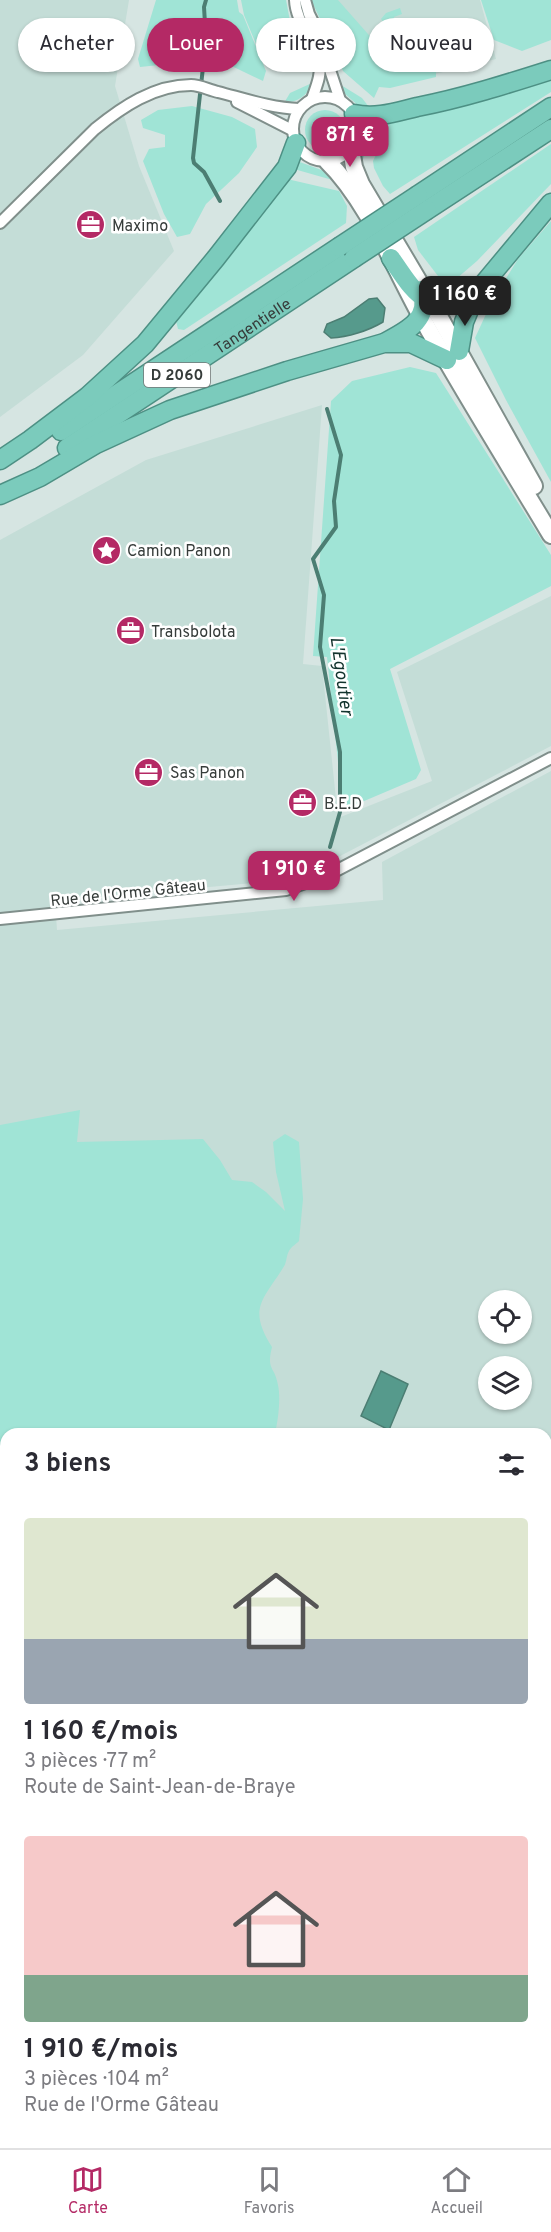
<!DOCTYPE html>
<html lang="fr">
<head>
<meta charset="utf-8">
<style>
  body { margin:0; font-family:Overpass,sans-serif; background:#f7f7f7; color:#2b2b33; height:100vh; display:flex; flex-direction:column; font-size:22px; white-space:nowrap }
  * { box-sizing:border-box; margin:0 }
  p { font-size:20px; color:#7c7c81 }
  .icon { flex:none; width:33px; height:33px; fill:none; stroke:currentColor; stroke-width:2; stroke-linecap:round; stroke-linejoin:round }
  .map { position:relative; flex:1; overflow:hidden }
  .panel { position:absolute; left:0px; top:1428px; width:552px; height:720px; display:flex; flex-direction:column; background:#fff; border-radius:18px 18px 0 0; box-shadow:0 2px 4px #0004 }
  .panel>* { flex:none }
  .hud { position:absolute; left:18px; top:18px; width:516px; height:54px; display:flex; gap:12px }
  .controls { position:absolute; left:478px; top:1290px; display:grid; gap:12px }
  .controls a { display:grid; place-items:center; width:54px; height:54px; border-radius:50%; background:#fff; box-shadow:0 2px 4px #0004; font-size:30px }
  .price { position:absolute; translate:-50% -51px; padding:0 14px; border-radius:12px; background:#b42965; color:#fff; font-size:20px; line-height:39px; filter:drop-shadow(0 2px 3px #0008) }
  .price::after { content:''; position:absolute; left:50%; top:36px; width:18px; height:14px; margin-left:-9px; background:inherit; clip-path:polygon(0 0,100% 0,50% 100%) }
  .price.on { background:#222; color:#fff }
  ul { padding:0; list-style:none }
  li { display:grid; align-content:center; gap:12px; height:318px; padding:0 24px }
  li span { display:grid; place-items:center; height:186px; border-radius:6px; color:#555 }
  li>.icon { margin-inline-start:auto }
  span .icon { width:108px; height:108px; fill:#fffc; stroke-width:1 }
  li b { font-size:26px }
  h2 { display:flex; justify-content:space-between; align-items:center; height:72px; padding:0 24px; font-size:26px }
  .pill { padding:0 21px; border-radius:27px; background:#fff; box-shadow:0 2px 4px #0004; font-size:21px; line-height:54px }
  .pill.on { background:#b42965; color:#fff }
  .tab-bar { display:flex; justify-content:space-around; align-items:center; height:84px; border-top:2px solid #e1e1e2; background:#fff; font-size:16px; color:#7c7c81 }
  .tab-bar a { display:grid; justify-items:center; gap:3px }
  .tab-bar .on { color:#b42965 }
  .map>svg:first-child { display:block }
</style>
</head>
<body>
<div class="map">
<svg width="551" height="2148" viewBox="0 0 551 2148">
  <rect width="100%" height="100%" fill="#d6e5e2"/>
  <g fill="#c4ddd7" fill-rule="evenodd">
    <polygon points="0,0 129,0 115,86 139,166 174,251 83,355 0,417"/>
    <polygon points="319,0 480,0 496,59 386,86"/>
    <path d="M322 405 303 664 322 666 338 818 432 781 397 672 551 596V746L296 879 55 901 57 930 383 900 382 862 551 771V1480L546 1485V1434H6V2142H546V1543L551 1538V2148H0V540L146 460ZM489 1300H522V1334H489ZM489 1366H522V1400H489Z"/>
  </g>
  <g fill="#a0e4d6">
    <polygon points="156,0 237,0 239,12 243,15 266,71 263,81 217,59 140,67 138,59"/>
    <polygon points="241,0 286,0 290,21 308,56 276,69 272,61 261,56 244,15"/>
    <polygon points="311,0 338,0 398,68 413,56 417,58 424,56 422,47 430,44 433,47 439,46 443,58 436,65 436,77 390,88 379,87 374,98 343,71 336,52"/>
    <polygon points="481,0 551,0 551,40 522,51 494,40"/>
    <polygon points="400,8 402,14 394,17 399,40 381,19 386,13"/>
    <polygon points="551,75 551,92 390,194 383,186 374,168 373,161 384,138 384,121"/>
    <path d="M312 83C308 96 297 102 284 103L290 93Z"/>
    <polygon points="341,85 362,98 369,107 362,109 344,93"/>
    <polygon points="192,106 232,117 255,129 257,147 239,173 206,204 190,234 177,237 164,214 143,161 149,149 165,147 165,135 143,128 141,120 158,110"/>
    <circle cx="325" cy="130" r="20"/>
    <polygon points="370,121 369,135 361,168 358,158 364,142 365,122"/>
    <polygon points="551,144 551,184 477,261 456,279 438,276 418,250 414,237"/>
    <polygon points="297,161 327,172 336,181 294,169"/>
    <polygon points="287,179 339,191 347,206 346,223 184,330 178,329 176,321"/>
    <polygon points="551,221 551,482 506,400 475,338 492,301 518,259"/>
    <polygon points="410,367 436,373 551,555 551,586 390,669 421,770 416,779 343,810 327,657 313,656 331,401 352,381"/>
    <path d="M80 1110 77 1142 203 1139 220 1160 232 1180 252 1182 266 1192 285 1211 276 1172 273 1142 285 1134 299 1142 303 1199 299 1241C296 1244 291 1247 289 1251 286 1256 287 1263 283 1268 262 1301 248 1309 272 1347 266 1371 275 1366 278 1385 281 1399 278 1420 275 1434H6V1551L0 1545V1125Z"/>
    <polygon points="3,1877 6,1877 6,1901 0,1902 0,1884"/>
  </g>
  <g fill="#569a8c" stroke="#4c7e73" stroke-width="1.5">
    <path d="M377 298 385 308 383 322C368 331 348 337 331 338L324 332 327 324 344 317 369 299Z"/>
    <polygon points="381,1371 408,1384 389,1430 361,1416"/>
    <polygon points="6,1581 6,1675 0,1613 0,1582"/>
    <polygon points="0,1777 6,1777 6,1805 0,1806"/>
  </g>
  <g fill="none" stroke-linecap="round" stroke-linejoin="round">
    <g stroke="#4c7e73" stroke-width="4">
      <polyline points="206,0 204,7 206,40 193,158 194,163 204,172 220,201"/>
      <polyline points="327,409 341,455 334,501 336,527 313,559 324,595 320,647 340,752 340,812 330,847"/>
    </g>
    <defs>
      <g id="minor">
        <path d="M295 0C296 24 315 39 319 62 322 74 316 87 312 99"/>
        <polyline points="305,0 309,14 327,50 330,70 340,100"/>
        <circle cx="325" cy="129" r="32"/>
        <polyline points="237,102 292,130"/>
        <path d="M0 223 95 129C122 107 154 85 191 85 200 85 209 90 218 92 245 99 271 108 299 109"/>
        <polyline points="0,919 286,890 328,875 551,758"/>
      </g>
      <g id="tertiary">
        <polyline points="0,2055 6,2055"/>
        <polyline points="546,2097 551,2097"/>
      </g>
      <g id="secondary">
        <polyline points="351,149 354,167 361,184 431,302 534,486"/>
        <path d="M327 161C367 200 395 269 422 318 463 391 508 463 551 535"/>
        <polyline points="546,1508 551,1502"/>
        <polyline points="371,2142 372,2148"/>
      </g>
      <g id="trunk">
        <path d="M354 114C376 119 396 112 417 107 463 98 507 84 551 70"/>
        <polyline points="418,195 551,107"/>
        <polyline points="427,210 551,129"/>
        <path d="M391 258C419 299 425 313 476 293"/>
        <path d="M386 342C409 330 430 319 422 290"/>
        <polyline points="459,351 464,322 476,293 551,203"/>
        <polyline points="61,431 339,247"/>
        <path id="s1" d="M67 448 354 258"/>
        <polyline points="0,460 30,440 87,397 145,344 216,258 287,167 296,143"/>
        <polyline points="0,495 40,477 96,444 170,410 287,371 384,343 411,343 447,360"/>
      </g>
    </defs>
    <use href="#minor" stroke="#808f8b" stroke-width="14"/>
    <use href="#tertiary" stroke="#808f8b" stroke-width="16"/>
    <use href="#secondary" stroke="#808f8b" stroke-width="20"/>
    <use href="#trunk" stroke="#4d9084" stroke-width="21"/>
    <use href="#minor" stroke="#fff" stroke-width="10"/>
    <use href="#tertiary" stroke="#fff" stroke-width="14"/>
    <use href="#secondary" stroke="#fff" stroke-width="16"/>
    <use href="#trunk" stroke="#7bcbbc" stroke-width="18"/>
    <defs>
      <g id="trunk-bridge">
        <polyline points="339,247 418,195"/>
        <polyline points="354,258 427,210"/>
      </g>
    </defs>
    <use href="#trunk-bridge" stroke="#4d9084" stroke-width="21" stroke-linecap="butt"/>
    <use href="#trunk-bridge" stroke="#7bcbbc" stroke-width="18"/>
  </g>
  <defs>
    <symbol id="office-disc" viewBox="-11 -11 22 22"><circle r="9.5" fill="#b42965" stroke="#fff"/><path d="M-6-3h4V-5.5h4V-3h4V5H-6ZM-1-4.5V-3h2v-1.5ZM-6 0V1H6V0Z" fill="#fff"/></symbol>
    <symbol id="sight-disc" viewBox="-11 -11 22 22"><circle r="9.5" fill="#b42965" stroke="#fff"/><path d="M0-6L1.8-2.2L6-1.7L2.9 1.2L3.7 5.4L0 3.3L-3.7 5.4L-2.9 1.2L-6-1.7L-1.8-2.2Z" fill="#fff"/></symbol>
  </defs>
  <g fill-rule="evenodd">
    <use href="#office-disc" x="74" y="208" width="33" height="33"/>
    <use href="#sight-disc" x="90" y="534" width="33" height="33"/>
    <use href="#office-disc" x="114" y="614" width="33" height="33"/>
    <use href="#office-disc" x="132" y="756" width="33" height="33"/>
    <use href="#office-disc" x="286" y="786" width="33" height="33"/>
  </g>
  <g text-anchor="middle" stroke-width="5" stroke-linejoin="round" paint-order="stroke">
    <rect fill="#fff" stroke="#727675" stroke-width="1.5" x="144" y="363" width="66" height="24" rx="4.5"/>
    <g font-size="15" font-weight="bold" fill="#363c3a">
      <text x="177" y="380">D 2060</text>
    </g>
    <g font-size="16" fill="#363c3a" stroke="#fff" text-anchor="start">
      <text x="112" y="231">Maximo</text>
      <text x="127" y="556">Camion Panon</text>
      <text x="151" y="637">Transbolota</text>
      <text x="170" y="778">Sas Panon</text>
      <text x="324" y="809">B.E.D</text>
    </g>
    <g font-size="16" fill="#363c3a" stroke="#fff">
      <text dy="6" stroke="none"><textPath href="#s1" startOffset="222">Tangentielle</textPath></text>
      <text transform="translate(128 892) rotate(-6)" y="6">Rue de l'Orme Gâteau</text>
    </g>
    <g font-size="18" font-style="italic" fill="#13342e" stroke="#fff">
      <text transform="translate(342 676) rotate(82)" y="6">L'Egoutier</text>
    </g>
  </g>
</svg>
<div class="controls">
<a><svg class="icon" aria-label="locate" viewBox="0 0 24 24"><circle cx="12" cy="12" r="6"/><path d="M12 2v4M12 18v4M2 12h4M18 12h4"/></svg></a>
<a><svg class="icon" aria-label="layers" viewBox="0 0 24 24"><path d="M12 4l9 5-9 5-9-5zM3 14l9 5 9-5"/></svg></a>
</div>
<b class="price" style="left:350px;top:168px">871 €</b>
<b class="price on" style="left:465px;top:327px">1 160 €</b>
<b class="price" style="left:294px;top:902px">1 910 €</b>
<div class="hud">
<a class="pill">Acheter</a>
<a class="pill on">Louer</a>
<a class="pill">Filtres</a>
<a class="pill">Nouveau</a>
</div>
<section class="panel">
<h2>3 biens<svg class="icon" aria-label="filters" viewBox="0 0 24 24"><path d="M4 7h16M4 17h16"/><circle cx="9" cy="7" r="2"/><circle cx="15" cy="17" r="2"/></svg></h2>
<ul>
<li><span style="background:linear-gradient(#dfe7d0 65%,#9aa5b1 0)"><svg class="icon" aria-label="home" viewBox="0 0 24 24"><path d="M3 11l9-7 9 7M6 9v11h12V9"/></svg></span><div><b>1 160 €/mois</b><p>3 pièces · 77 m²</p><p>Route de Saint-Jean-de-Braye</p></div></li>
<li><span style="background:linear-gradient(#f6c9c9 75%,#7fa58c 0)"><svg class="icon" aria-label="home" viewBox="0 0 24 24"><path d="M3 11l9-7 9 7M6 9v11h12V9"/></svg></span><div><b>1 910 €/mois</b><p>3 pièces · 104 m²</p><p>Rue de l'Orme Gâteau</p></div></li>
</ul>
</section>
</div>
<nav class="tab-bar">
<a class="on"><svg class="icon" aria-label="map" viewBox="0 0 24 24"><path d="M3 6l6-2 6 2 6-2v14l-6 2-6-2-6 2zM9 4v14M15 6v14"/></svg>Carte</a>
<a><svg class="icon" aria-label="saved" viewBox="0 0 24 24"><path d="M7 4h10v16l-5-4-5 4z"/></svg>Favoris</a>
<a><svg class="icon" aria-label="home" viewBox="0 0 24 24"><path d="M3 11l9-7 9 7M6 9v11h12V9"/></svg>Accueil</a>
</nav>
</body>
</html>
